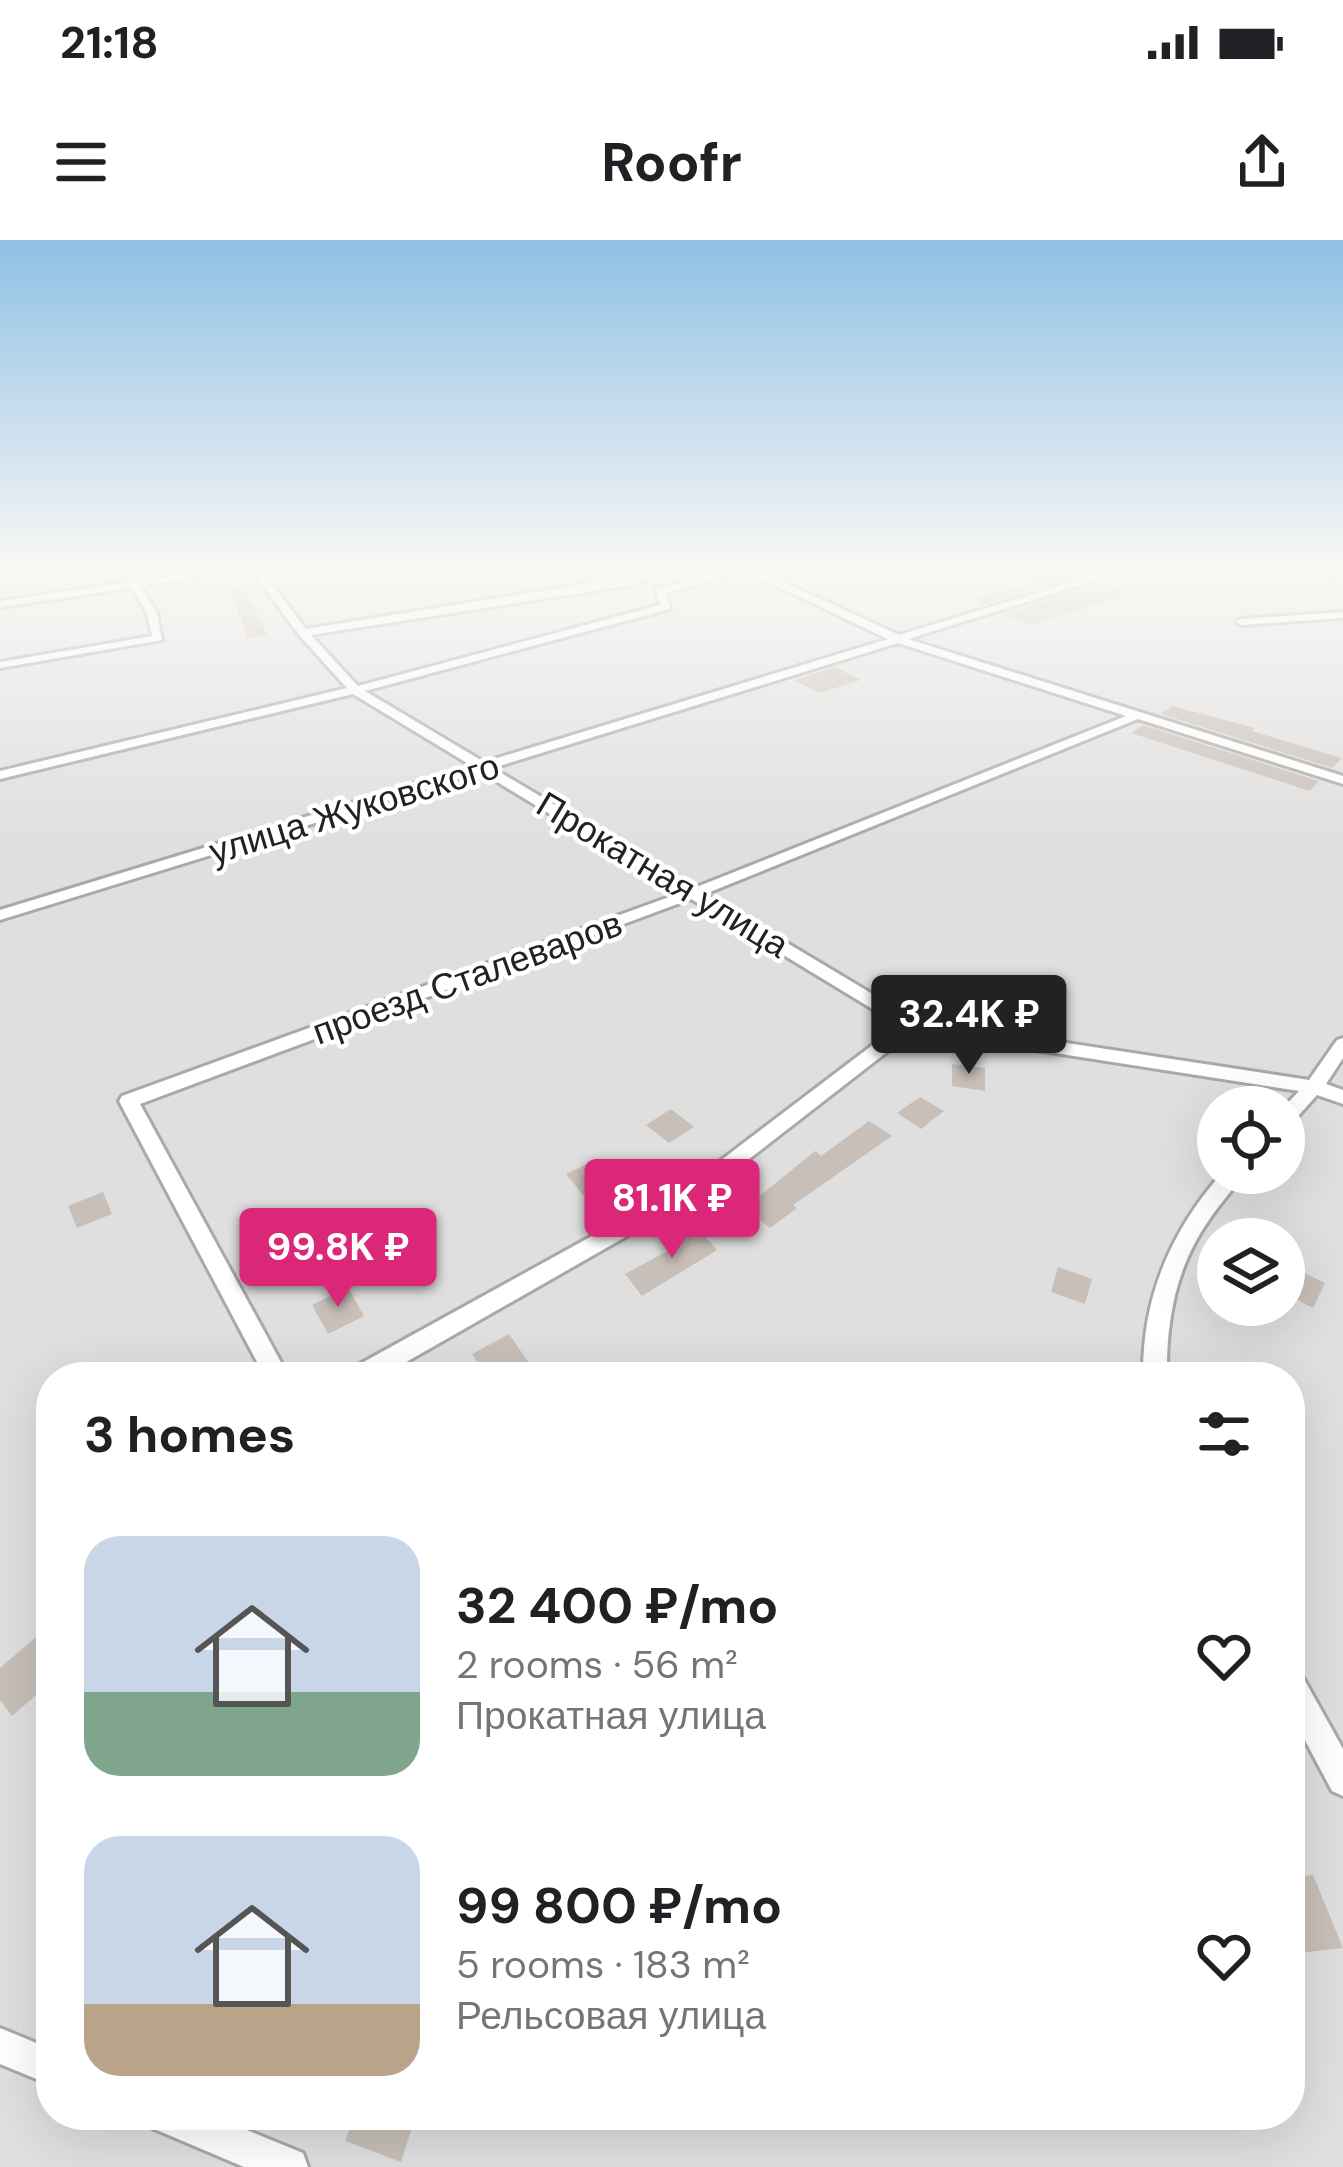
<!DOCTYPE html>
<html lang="en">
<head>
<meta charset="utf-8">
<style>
  body { margin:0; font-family:"DM Sans",sans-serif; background:#f6f6f6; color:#202124; height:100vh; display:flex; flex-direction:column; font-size:45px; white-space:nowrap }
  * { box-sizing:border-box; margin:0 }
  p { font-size:39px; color:#757577 }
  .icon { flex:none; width:66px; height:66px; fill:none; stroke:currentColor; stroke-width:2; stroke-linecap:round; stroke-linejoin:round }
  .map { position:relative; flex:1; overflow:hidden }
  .sheet { position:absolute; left:36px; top:1122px; width:1269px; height:768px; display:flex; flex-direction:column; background:#fff; border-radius:48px; box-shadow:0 12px 48px #0002 }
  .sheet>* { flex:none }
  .buttons { position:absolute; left:1197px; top:846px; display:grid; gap:24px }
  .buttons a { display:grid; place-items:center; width:108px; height:108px; border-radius:50%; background:#fff; box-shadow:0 12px 48px #0002; font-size:60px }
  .price { position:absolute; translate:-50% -102px; padding:0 27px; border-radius:12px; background:#db2777; color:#fff; font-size:39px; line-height:78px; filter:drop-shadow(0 3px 6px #0008) }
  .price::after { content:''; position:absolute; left:50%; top:72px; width:36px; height:27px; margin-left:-18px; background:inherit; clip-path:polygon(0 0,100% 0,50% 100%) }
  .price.on { background:#222; color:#fff }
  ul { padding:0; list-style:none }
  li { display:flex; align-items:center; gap:36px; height:300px; padding:0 48px }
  li span { display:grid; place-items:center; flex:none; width:336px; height:240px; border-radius:36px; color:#555 }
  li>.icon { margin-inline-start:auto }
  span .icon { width:144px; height:144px; fill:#fffc; stroke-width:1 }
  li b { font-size:51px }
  h2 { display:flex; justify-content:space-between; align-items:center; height:144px; padding:0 48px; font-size:51px }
  .status { display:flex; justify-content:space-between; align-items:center; height:84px; padding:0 60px; background:#fff; direction:ltr }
  .status svg { height:33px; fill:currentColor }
  header { display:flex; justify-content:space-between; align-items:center; height:156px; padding:0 48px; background:#fff; font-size:54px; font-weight:700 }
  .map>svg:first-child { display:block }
</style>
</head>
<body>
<div class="status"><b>21:18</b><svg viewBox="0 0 49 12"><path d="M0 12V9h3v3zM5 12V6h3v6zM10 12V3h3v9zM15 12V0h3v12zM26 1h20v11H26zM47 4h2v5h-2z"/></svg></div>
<header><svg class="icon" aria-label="menu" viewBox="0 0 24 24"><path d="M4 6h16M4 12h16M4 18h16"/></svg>Roofr<svg class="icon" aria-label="share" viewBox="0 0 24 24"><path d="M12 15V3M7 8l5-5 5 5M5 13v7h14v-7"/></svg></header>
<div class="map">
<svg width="1343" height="1927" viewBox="0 0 1343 1927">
  <rect width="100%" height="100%" fill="#f2efe9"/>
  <path fill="#e0dfdf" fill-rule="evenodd" d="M0 331H1343V1927H0ZM1218 867H1284V933H1218ZM1218 999H1284V1065H1218ZM51 1137H1290V1875H51Z"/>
  <g fill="#c7bfb8">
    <polygon points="1070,331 1078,335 983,365 972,360 1040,340 1021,331"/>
    <polygon points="1101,343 1129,353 1030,385 1004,374"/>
    <polygon points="243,344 267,395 248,398 230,350"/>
    <polygon points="835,427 861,440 819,453 794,440"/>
    <polygon points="1172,466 1255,488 1252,491 1342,518 1332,528 1161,474"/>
    <polygon points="1143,485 1319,541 1310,551 1131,493"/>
    <polygon points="952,824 985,828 985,851 952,846"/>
    <polygon points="920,857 944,871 921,889 897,873"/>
    <polygon points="671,869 694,887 669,903 646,885"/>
    <polygon points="869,881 892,896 793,965 797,968 770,988 745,968 815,911 821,916"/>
    <polygon points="594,921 611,941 583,955 566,934"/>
    <polygon points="103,952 112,974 77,988 68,966"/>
    <polygon points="696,987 717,1010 642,1056 625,1034 675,1007 669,1001"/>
    <polygon points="1284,1023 1325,1043 1313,1068 1284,1053"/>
    <polygon points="1058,1027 1092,1039 1085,1064 1051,1052"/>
    <polygon points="348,1047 364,1076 328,1094 312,1065"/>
    <polygon points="509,1094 531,1126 511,1137 487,1137 472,1114"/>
    <polygon points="35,1398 51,1417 51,1442 12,1476 0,1460 0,1428"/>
    <polygon points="1313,1635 1343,1708 1290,1714 1290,1638"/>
    <polygon points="354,1875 416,1875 401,1922 345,1901"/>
  </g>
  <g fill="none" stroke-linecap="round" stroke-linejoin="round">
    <defs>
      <polyline id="service" points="1084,331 1102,336"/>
      <g id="minor">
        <polygon points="203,331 231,331 141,346 157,373 162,400 0,428 0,422 152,396 147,373 132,348 0,367 0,361"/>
        <path d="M252 331H262L306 389 616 339 644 343 311 395 358 446 660 365 656 349 727 331H746L666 353 670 369 365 451 484 522 888 399 746 331H760L899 395 1108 331H1125L908 399 1343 536V544L1138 479 705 654 916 780 1309 840 1337 800 1343 798V818L1326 844 1343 850V864L1317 855 1291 884 1284 886V867L1299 851 914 791 713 947 380 1137H346L349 1130 699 937 899 785 691 659 140 864 289 1137H265L119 861 122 856 680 653 481 532 0 680V670L472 526 353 454 0 539V531L347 448 299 395ZM898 403 1126 476 694 648 493 528Z"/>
        <polygon points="1312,331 1343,334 1343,340 1314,333"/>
        <polygon points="1343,372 1343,378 1241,385 1236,382 1241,379"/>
        <path d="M1222 933H1244C1234 949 1220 963 1209 980 1176 1027 1166 1080 1167 1137H1143C1142 1058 1170 992 1222 933Z"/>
        <polygon points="1290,1427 1300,1432 1343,1509 1343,1556 1332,1551 1290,1472"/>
        <polygon points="0,1788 51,1809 51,1845 0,1824"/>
        <polygon points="146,1875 210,1875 303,1913 308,1927 244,1927 152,1888"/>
      </g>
    </defs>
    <use href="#service" stroke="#a9a9a9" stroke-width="9"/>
    <use href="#minor" stroke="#a9a9a9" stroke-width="6"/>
    <use href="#service" stroke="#fff" stroke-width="6"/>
    <use href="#minor" fill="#fff" fill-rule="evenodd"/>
  </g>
  <linearGradient id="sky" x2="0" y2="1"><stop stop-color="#8fc0e4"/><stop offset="0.55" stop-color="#f9f8f5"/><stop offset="1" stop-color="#f9f8f5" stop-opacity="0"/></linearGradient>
  <rect width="1343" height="601" fill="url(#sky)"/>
  <g text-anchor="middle" stroke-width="9" stroke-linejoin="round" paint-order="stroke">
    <g font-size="36" fill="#222" stroke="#fff">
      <text transform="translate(354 568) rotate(-17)" y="13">улица Жуковского</text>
      <text transform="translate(663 634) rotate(31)" y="13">Прокатная улица</text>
      <text transform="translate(467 737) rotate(-20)" y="13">проезд Сталеваров</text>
    </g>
  </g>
</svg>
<div class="buttons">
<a><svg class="icon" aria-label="locate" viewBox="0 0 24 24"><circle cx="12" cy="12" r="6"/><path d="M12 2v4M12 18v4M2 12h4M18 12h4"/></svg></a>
<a><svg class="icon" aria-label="layers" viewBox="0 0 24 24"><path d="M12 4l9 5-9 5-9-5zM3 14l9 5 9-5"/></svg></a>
</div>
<b class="price on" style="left:969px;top:837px">32.4K ₽</b>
<b class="price" style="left:672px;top:1021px">81.1K ₽</b>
<b class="price" style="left:338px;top:1070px">99.8K ₽</b>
<section class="sheet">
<h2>3 homes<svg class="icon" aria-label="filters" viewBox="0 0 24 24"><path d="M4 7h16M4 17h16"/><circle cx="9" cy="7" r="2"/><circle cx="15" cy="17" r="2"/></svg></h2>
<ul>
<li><span style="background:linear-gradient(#c9d6e8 65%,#7fa58c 0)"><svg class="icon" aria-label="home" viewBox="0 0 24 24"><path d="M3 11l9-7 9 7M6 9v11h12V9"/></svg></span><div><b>32 400 ₽/mo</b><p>2 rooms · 56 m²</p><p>Прокатная улица</p></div><svg class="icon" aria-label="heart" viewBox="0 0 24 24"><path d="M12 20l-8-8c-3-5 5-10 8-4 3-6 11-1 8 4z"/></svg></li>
<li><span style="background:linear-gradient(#c9d6e8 70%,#b9a48a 0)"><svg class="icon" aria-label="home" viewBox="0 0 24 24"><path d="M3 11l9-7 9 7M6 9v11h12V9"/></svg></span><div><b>99 800 ₽/mo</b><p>5 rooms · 183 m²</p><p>Рельсовая улица</p></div><svg class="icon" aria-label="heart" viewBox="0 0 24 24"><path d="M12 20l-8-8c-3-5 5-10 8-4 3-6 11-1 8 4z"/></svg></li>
</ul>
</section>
</div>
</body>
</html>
